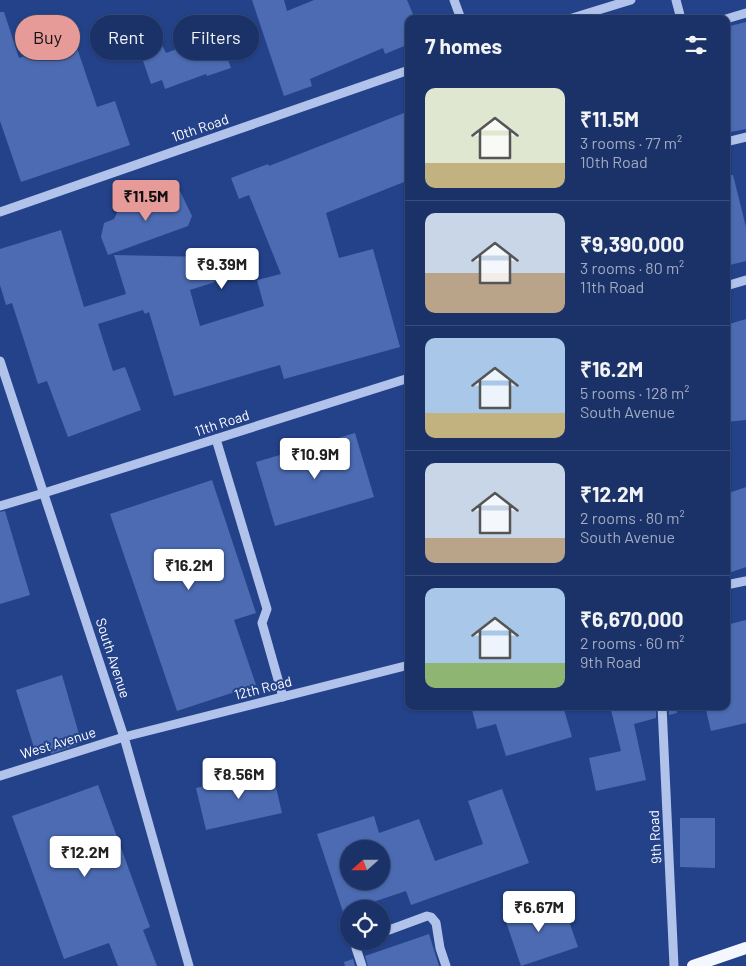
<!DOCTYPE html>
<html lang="en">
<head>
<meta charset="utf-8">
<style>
  body { margin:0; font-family:Barlow,sans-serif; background:#283e71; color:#f1f3f6; height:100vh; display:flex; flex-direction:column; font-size:19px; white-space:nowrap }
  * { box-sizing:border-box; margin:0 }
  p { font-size:16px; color:#a0aac0 }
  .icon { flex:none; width:28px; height:28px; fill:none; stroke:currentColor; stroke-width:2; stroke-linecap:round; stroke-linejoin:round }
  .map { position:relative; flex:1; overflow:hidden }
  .side { position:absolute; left:405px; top:15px; width:325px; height:695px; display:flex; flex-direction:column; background:#1b3268; border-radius:10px; box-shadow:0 1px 4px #0004,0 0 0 1px #394d7c }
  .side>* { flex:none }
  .top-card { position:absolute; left:15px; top:15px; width:315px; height:45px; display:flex; gap:10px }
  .needle { width:32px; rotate:249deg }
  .fabs { position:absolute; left:340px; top:840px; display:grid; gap:10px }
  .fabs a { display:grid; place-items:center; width:50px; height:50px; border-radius:50%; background:#1b3268; box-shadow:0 1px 4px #0004,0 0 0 1px #394d7c; font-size:25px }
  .price { position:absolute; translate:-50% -42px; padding:0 11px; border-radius:5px; background:#fff; color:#222; font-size:16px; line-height:32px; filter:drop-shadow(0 1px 2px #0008) }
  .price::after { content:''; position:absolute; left:50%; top:30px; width:15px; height:11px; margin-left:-8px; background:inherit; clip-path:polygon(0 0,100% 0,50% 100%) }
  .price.on { background:#e69b98; color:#111 }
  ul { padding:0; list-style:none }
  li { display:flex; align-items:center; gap:15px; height:125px; padding:0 20px }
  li+li { border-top:1px solid #394d7c }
  li span { display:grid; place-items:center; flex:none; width:140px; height:100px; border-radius:10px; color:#555 }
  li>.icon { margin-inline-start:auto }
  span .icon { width:60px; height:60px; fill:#fffc; stroke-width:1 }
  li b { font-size:21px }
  h2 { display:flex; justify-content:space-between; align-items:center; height:60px; padding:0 20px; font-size:21px }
  .pill { padding:0 18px; border-radius:22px; background:#1b3268; box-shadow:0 1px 4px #0004,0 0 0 1px #394d7c; font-size:18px; line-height:45px }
  .pill.on { background:#e69b98; color:#111 }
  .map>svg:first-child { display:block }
</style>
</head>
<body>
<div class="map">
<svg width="746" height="966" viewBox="0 0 746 966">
  <rect width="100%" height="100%" fill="#24428a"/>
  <g fill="#4c6bb2" fill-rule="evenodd">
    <polygon points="252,0 284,0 287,11 314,0 407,0 415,19 409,19 409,44 385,54 383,48 310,79 312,86 284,96"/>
    <polygon points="0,12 4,12 19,58 74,39 97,107 115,101 130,145 21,182 0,121"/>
    <polygon points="746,22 746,129 726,133 726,98 731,96 726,78 726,27"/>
    <polygon points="216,27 231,68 207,76 206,74 165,89 162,80 151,84 141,55 144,53 143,51 162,45 166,53 198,41 196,34"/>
    <polygon points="404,113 409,126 409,180 326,213 339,258 373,249 400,347 284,379 280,365 174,396 149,312 145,314 143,310 98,324 113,371 125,367 141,410 68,437 47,381 38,384 12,303 6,305 0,285 0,249 61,230 84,307 126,294 114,255 207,257 215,282 190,290 200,326 264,306 257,280 281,274 249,195 239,199 231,178 268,164 269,166"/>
    <polygon points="726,175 733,175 746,227 746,261 726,266"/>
    <polygon points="180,191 192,216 188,226 108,255 101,237 104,223 114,219 118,211 141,205 141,201 156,196 160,200"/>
    <polygon points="746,319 746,420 726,422 726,325"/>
    <polygon points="355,433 374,497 275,526 256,462"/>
    <polygon points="212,480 256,613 234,620 256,685 177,711 110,514"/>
    <polygon points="746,487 746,567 726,574 726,494"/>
    <polygon points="5,511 30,595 0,604 0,512"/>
    <polygon points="746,620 746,723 711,731 705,706 726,706 726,625"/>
    <polygon points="62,675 81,741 76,745 51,754 49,749 36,754 16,690"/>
    <polygon points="471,706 563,706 572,737 506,756 496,724 477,729"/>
    <polygon points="610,706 656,706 656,718 634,724 646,780 596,791 589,758 621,751"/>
    <polygon points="668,706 676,706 677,713 669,715"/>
    <polygon points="272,770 282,813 206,830 196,788"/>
    <polygon points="98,785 150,927 143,930 157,966 118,966 109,943 64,959 12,816"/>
    <path d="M502 789 529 863 411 905 406 891 343 912 317 834 374 816 379 833 419 819 435 861 483 844 468 801ZM349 849H381V881H349Z"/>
    <polygon points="680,818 715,818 715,868 680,867"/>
    <polygon points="528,901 534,917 564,907 578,947 521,966 502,910"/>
    <polygon points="429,934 439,966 368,966 365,956"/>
    <polygon points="353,959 355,966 345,966 344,962"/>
  </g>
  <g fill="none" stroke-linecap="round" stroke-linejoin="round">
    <g stroke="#b1c3ea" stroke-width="9">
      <polyline points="454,0 461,19"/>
      <polyline points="676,0 681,19"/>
      <polyline points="569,19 631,0"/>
      <polyline points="726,19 746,13"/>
      <polyline points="726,142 746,137"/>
      <polyline points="0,212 409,70"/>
      <polyline points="726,286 746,280"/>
      <polyline points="0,361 124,737 189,966"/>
      <polyline points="216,439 267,609 262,623 283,697"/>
      <polyline points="0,506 44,493 409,378"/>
      <polyline points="726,585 746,581"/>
      <polyline points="662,706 674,966"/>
      <polyline points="0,776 124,737 409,665"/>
      <polyline points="381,933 427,916 431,917 436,923 440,948 446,966"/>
      <polyline points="360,941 356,948 362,966"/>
    </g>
    <polyline stroke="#f5f7fe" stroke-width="12" points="693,966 746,948"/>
  </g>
  <g text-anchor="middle" stroke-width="4" stroke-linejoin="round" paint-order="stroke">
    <g font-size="14" fill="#fff" stroke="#24428a">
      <text transform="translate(200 128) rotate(-19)" y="5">10th Road</text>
      <text transform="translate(222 423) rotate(-18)" y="5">11th Road</text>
      <text transform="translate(113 658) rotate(72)" y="5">South Avenue</text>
      <text transform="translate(263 688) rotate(-14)" y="5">12th Road</text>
      <text transform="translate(58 743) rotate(-17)" y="5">West Avenue</text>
      <text transform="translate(655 837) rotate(-93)" y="5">9th Road</text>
    </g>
  </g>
</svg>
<div class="fabs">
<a><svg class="needle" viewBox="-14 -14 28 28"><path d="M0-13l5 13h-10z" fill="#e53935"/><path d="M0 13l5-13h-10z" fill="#a0aac0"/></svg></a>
<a><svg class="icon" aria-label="locate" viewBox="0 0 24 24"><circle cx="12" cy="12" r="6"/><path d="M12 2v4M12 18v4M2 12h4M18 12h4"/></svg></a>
</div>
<b class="price on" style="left:146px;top:222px">₹11.5M</b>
<b class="price" style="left:222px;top:290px">₹9.39M</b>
<b class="price" style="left:315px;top:480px">₹10.9M</b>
<b class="price" style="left:189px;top:591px">₹16.2M</b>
<b class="price" style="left:239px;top:800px">₹8.56M</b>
<b class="price" style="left:85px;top:878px">₹12.2M</b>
<b class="price" style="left:539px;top:933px">₹6.67M</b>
<div class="top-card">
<a class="pill on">Buy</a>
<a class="pill">Rent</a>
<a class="pill">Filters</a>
</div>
<section class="side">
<h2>7 homes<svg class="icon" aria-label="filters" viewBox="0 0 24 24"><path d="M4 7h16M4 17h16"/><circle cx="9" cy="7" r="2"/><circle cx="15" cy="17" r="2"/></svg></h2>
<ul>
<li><span style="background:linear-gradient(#dfe7d0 75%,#c2b280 0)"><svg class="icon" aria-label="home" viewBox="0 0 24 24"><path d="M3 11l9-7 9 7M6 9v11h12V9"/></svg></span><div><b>₹11.5M</b><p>3 rooms · 77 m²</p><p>10th Road</p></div></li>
<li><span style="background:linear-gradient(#c9d6e8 60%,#b9a48a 0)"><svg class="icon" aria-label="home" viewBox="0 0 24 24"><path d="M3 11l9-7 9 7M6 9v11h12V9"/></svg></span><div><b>₹9,390,000</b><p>3 rooms · 80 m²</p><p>11th Road</p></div></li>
<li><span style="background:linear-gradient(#a9c7e8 75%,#c2b280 0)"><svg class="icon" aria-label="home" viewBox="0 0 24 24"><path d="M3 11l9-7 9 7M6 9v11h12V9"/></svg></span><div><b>₹16.2M</b><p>5 rooms · 128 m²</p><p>South Avenue</p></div></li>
<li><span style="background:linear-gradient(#c9d6e8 75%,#b9a48a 0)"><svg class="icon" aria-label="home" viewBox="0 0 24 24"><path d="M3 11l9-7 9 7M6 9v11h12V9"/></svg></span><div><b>₹12.2M</b><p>2 rooms · 80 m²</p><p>South Avenue</p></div></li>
<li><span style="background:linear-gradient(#a9c7e8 75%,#8fb573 0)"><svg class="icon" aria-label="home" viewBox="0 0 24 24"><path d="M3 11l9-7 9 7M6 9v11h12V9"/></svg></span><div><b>₹6,670,000</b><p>2 rooms · 60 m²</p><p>9th Road</p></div></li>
</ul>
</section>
</div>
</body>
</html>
